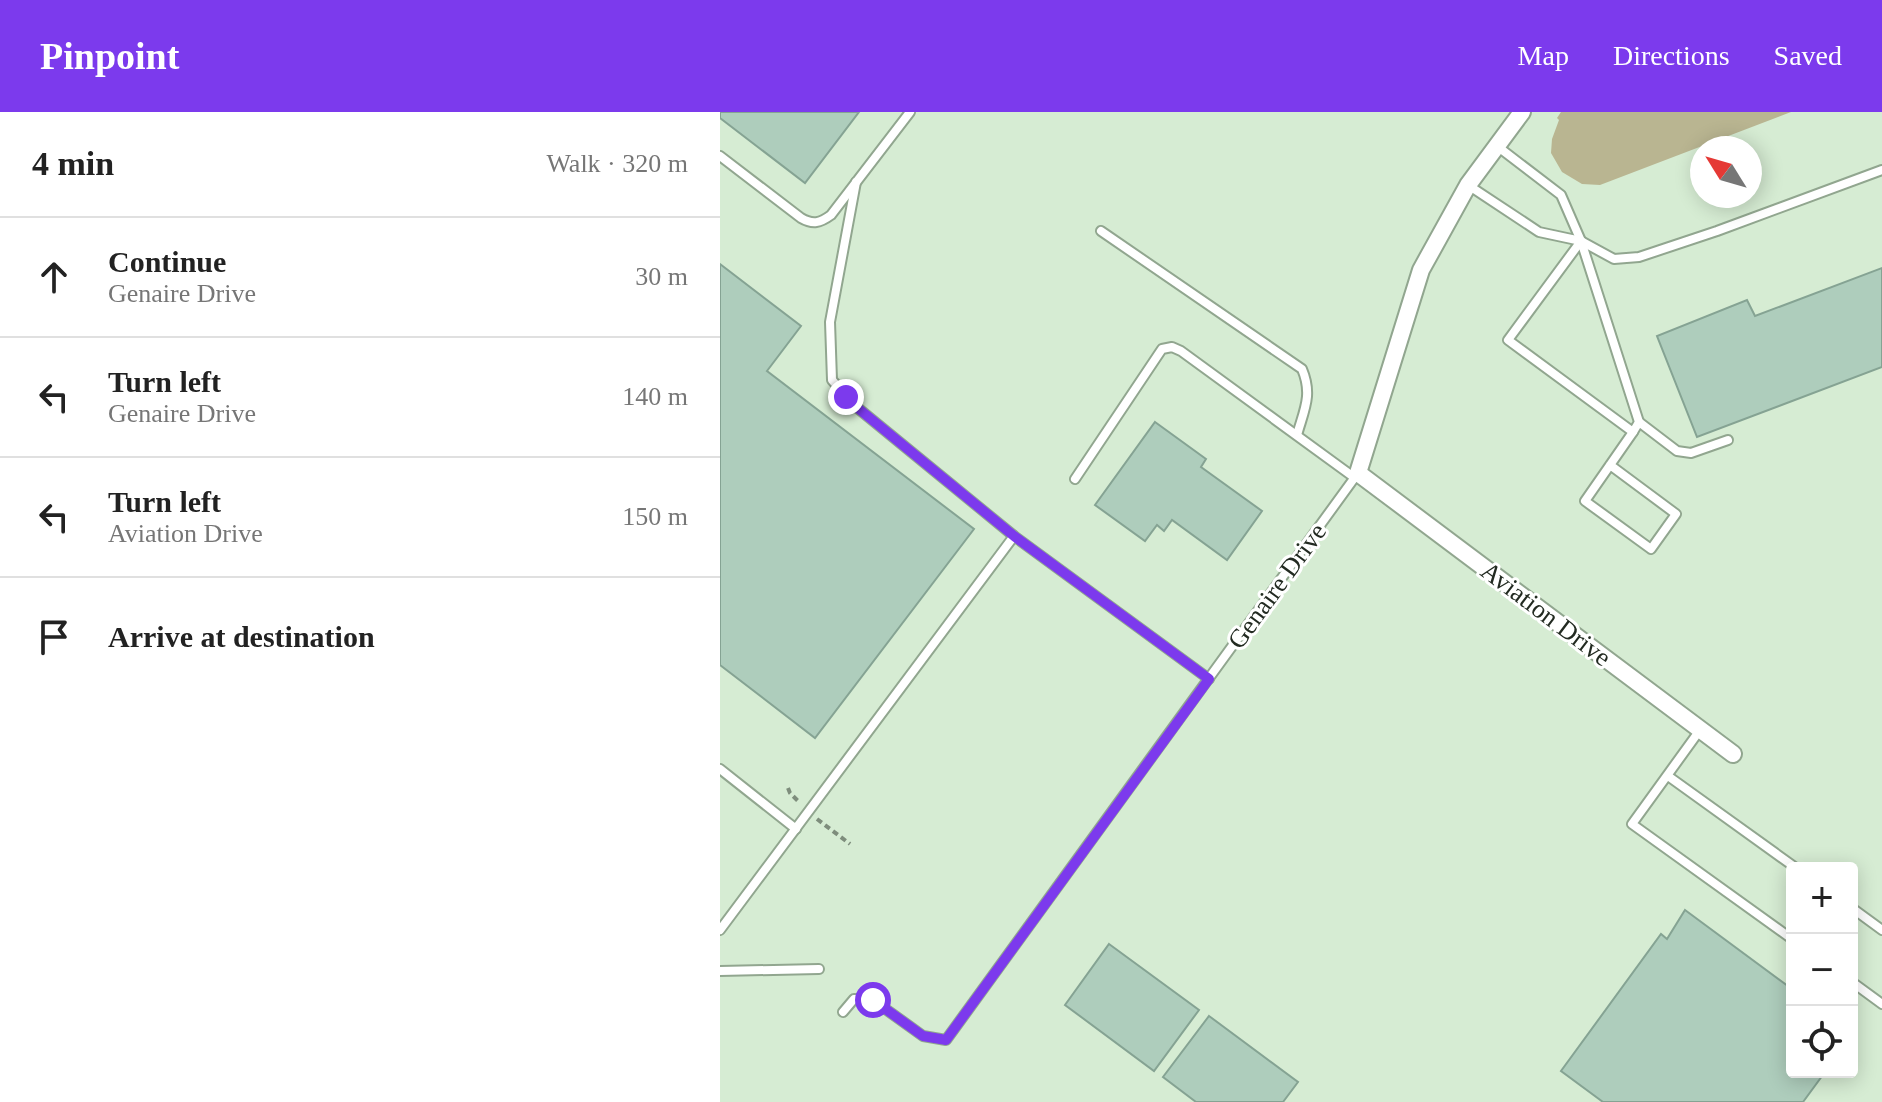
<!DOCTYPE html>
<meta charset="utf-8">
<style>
:root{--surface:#fff;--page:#f6f6f6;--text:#222;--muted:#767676;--line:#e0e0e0;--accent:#7c3aed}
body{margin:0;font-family:Georgia,serif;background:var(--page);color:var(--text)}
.controls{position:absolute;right:24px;bottom:24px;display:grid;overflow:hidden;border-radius:8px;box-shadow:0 4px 20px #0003}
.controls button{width:72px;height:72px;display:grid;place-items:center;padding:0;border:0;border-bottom:2px solid var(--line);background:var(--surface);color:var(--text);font:40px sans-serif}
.compass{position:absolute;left:970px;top:24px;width:72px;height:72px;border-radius:50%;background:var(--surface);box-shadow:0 4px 20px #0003;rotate:307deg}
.stop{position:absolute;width:24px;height:24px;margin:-18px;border:6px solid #7c3aed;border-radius:50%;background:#fff}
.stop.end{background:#7c3aed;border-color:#fff;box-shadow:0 2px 8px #0008}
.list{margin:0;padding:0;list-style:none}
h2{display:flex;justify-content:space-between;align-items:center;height:104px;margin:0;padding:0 32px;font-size:34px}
h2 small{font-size:26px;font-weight:400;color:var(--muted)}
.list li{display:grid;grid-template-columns:52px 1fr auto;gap:24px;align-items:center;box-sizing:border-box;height:120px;padding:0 32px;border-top:2px solid var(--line)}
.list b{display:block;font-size:30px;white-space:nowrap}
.list p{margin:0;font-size:26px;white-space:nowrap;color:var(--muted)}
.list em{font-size:26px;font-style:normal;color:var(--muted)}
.icon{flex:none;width:44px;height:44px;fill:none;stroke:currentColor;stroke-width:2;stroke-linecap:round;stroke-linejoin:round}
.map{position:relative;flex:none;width:1162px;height:990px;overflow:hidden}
header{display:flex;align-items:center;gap:48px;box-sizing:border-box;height:112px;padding:0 40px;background:var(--accent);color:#fff}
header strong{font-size:38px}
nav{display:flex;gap:44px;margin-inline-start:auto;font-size:28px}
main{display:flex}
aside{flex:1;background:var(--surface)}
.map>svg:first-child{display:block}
</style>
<header>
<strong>Pinpoint</strong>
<nav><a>Map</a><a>Directions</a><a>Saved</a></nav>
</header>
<main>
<aside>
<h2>4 min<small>Walk · 320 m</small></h2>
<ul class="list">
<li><svg class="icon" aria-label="ahead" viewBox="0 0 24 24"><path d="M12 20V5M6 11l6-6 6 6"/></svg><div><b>Continue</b><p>Genaire Drive</p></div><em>30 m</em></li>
<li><svg class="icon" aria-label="left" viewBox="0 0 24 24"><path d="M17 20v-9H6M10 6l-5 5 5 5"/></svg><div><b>Turn left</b><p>Genaire Drive</p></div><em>140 m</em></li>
<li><svg class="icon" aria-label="left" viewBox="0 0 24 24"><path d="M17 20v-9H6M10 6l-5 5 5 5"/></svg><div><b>Turn left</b><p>Aviation Drive</p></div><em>150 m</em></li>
<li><svg class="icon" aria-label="arrive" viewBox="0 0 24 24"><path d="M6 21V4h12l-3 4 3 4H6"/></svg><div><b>Arrive at destination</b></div></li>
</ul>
</aside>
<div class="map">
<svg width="1162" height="990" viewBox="0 0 1162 990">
<rect width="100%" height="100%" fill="#d6ecd3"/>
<path fill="#b9b591" d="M 841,0 L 1071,0 L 880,73 L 862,72 L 842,60 L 831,41 L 832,27 L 839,8 L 837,6 Z"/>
<g fill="#aecdbc" stroke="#85a393" stroke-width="2">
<path d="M 0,0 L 139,0 L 85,71 L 0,6 Z"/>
<path d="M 0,152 L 81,214 L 47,259 L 254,417 L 95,626 L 0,553 Z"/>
<path d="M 1162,156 L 1162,255 L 977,325 L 937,224 L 1027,188 L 1035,204 Z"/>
<path d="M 435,310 L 486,347 L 481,355 L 542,399 L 507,448 L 452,408 L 444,419 L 437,413 L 425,429 L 375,393 Z"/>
<path d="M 965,798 L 1072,877 L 1072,960 L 1105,960 L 1083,990 L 883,990 L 841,959 L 941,822 L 947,827 Z"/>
<path d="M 389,832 L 479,898 L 434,959 L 345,893 Z"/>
<path d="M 489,904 L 578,970 L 563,990 L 476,990 L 443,965 Z"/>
</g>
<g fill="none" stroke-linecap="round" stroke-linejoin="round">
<g stroke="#91a68f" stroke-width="12">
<g id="lane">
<path d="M 777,34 L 841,83 L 861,129 L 919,310 L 913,320"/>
<path d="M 0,44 L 81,106 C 93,113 100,111 111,103 L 190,0"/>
<path d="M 136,70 L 110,210 L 112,268 L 134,293 L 294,424 L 489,567"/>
<path d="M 748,73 L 819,120 L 861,129"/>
<path d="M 381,119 L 582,257 C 593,283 584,298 577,323"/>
<path d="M 919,310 L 957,339 L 971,341 L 1008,328"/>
<path d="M 890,353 L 956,402 L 931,437 L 865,389 L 913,320 L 788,228 L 861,129 L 894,147 L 919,145 L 997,119 L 1162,58"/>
<path d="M 355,367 L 442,237 L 452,235 L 461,239 L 635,366"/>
<path d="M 980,618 L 912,712 L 1072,827"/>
<path d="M 0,657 L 76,717"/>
<path d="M 948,664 L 1076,756"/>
<path d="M 1132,796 L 1162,818"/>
<path d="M 0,818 L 294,424"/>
<path d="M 0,859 L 99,857"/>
<path d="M 1132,870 L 1162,892"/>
<path d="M 123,900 L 134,887 L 153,888 L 203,924 L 226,928 L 638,361"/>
</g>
</g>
<g stroke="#91a68f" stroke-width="20">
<path id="street" d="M 802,0 L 748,73 L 701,158 L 638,361 L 1013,642"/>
</g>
<g stroke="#7e8d7c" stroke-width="4" stroke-dasharray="6 4" stroke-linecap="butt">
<path d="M 68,676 L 70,681 L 79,690"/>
<path d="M 97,707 L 130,732"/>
</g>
<use href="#lane" stroke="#fff" stroke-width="8"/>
<use href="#street" stroke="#fff" stroke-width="16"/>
</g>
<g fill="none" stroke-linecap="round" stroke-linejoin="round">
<path stroke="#7c3aed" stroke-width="10" d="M 126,285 L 134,293 L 294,424 L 489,567 L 226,928 L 203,924 L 153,888"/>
</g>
<g text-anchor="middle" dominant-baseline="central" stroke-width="6" stroke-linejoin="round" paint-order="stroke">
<g font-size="26" fill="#222a21" stroke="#fff">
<text transform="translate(557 474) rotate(-54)">Genaire Drive</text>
<text transform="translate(826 502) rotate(37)">Aviation Drive</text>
</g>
</g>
</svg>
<div class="controls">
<button>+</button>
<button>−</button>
<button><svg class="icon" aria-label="locate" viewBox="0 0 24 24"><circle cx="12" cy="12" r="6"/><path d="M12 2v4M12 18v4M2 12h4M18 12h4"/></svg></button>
</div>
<svg class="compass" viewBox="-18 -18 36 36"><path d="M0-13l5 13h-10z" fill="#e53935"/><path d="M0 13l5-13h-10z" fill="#767676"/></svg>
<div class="stop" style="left:153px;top:888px"></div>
<div class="stop end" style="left:126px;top:285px"></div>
</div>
</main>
